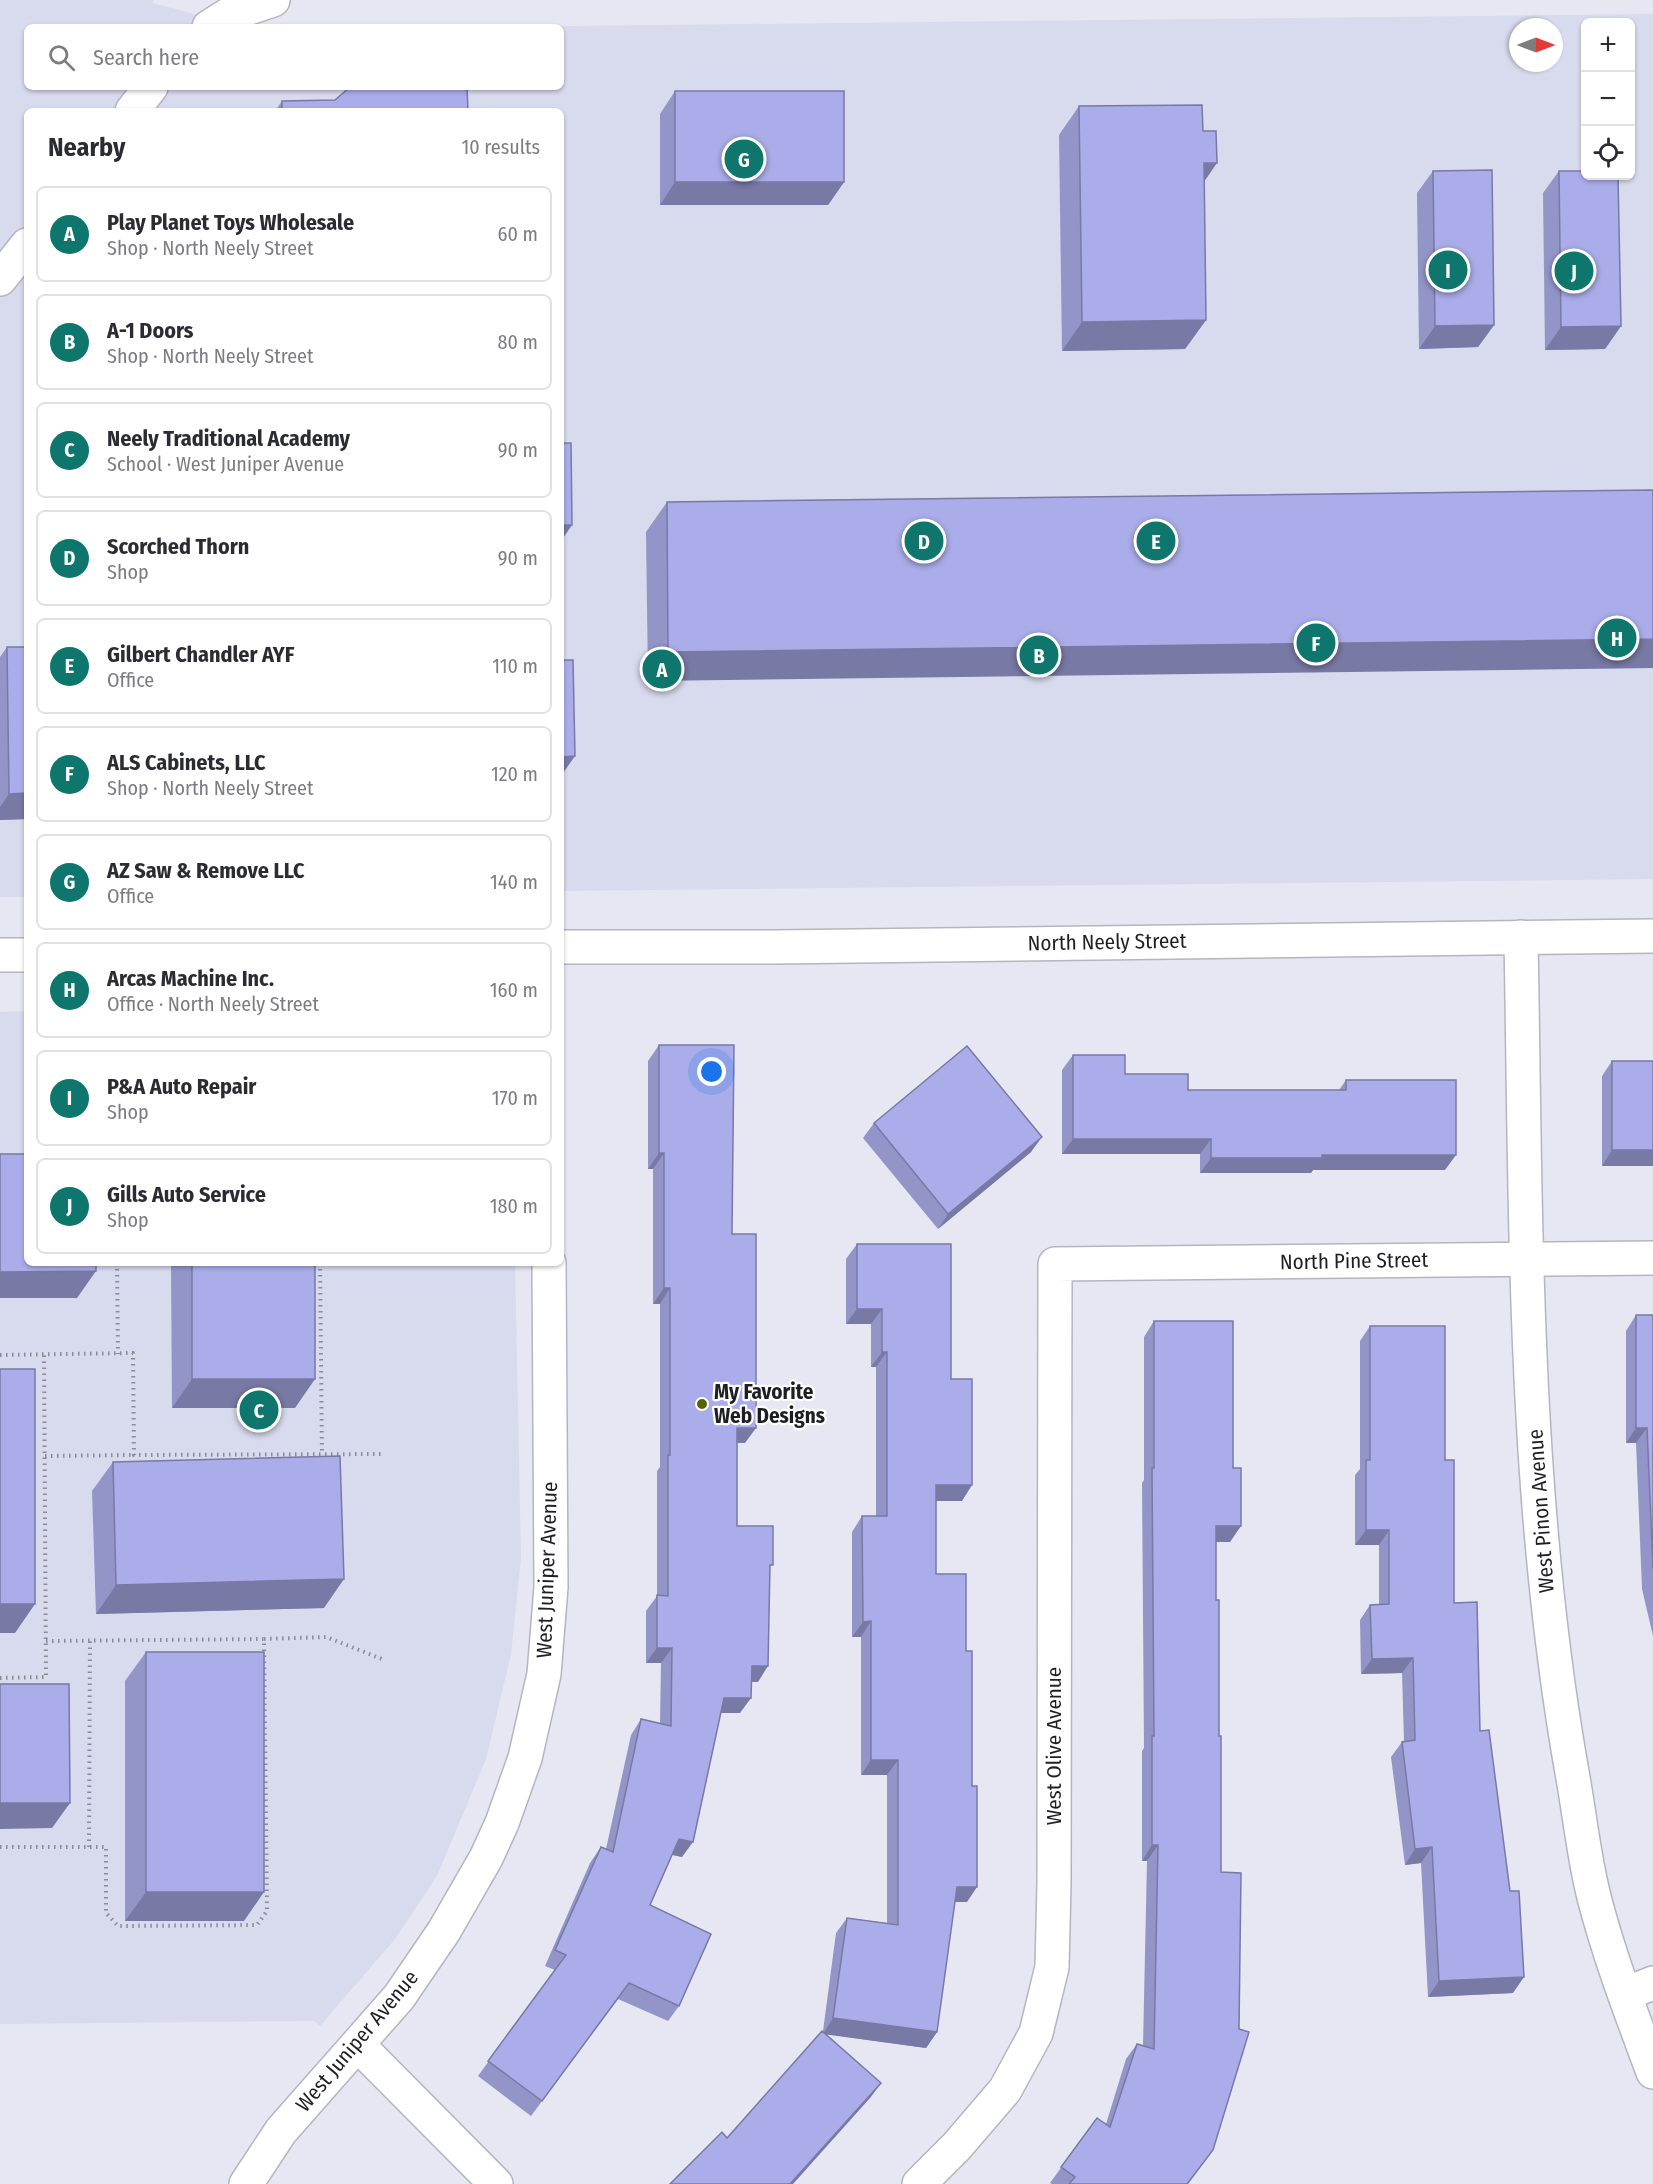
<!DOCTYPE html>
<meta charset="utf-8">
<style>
:root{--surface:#fff;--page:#f7f7f7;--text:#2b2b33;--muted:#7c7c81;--line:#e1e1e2;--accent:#0f766e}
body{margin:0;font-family:"Fira Sans Condensed",sans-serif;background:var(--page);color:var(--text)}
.controls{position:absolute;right:18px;top:18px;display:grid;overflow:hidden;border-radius:9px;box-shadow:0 2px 4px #0004}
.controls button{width:54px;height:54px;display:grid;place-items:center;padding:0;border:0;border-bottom:2px solid var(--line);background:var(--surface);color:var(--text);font:30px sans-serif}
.compass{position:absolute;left:1509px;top:18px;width:54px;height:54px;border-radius:50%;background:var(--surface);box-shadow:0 2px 4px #0004;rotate:90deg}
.you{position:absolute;left:712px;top:1072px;width:21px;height:21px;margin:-15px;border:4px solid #fff;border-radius:50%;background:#1a73e8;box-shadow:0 0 0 9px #1a73e833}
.badge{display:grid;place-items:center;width:39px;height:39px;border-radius:50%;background:var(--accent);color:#fff;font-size:20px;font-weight:700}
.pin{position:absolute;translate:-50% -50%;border:3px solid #fff;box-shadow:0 2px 6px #0006}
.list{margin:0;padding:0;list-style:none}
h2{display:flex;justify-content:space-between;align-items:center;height:78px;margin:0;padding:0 24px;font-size:26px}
h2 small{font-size:20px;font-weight:400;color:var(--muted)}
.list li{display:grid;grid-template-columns:39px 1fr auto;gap:18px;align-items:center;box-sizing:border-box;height:96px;margin:0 12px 12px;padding:0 12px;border:2px solid var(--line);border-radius:9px}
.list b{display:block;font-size:22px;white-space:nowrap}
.list p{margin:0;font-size:20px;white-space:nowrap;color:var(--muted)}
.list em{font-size:20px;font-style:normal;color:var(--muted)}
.icon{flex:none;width:33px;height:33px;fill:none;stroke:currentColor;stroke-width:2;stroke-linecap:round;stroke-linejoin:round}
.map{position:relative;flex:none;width:1653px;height:2184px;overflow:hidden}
.search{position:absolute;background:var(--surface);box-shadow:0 2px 4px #0004;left:24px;top:24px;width:540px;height:66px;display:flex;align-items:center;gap:15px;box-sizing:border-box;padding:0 21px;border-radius:9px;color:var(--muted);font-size:22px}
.panel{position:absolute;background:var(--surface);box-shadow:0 2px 4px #0004;left:24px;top:108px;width:540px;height:1158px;border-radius:9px}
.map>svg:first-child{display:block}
</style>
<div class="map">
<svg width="1653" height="2184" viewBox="0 0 1653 2184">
<rect width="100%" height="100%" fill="#e6e7f3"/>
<g fill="#d8daed" fill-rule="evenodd">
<path d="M 0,0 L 154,0 L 152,3 L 245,27 L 27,27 L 27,87 L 561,87 L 561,27 L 481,27 L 1653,14 L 1653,879 L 561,891 L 561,111 L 27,111 L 27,897 L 0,897 ZM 1586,22 L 1630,22 L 1630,176 L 1586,176 ZM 1518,27 L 1554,27 L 1554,63 L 1518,63 Z"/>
<path d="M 27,1011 L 27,1263 L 515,1263 L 521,1558 L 511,1654 L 486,1759 L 437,1876 L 395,1939 L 320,2026 L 314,2021 L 0,2024 L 0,1012 Z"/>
</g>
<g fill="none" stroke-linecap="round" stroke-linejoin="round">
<g stroke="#b5b5c1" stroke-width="36">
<g id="minor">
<path d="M 209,27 L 228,15 L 273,0"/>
<path d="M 132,111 L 151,87"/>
<path d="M 0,279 L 27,245"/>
<path d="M 1521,937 C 1526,1218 1523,1501 1573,1778 C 1580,1817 1584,1858 1594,1897 C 1609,1956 1632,2015 1653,2072"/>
<path d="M 561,947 L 774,947 L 1653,936"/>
<path d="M 0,955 L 27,955"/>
<path d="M 1625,1994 L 1653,1983"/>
<path d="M 358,2045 L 496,2184"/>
<path d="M 246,2184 L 281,2131 L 399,1997 L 444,1931 L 486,1858 L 502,1823 L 525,1758 L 544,1674 L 551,1587 L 549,1263"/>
<path d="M 919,2184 L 957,2146 L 1005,2090 L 1036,2033 L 1052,1967 L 1054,1884 L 1055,1264 L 1653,1258"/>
</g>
</g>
<g stroke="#8a8b93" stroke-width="4" stroke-dasharray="1.5 4.5" stroke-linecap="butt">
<path d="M 117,1263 L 118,1354"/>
<path d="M 320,1263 L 322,1454"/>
<path d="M 0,1355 L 133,1353 L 134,1455 L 384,1454"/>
<path d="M 45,1456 L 134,1455"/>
<path d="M 46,1641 L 264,1639"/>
<path d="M 0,1678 L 46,1677 L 44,1355"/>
<path d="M 0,1847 L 106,1847 L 106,1913 L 118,1926 L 257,1925 L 267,1911 L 264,1639 L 326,1637 L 382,1659"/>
<path d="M 89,1847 L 90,1640"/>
</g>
<use href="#minor" stroke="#fff" stroke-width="33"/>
</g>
<g fill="#9395c9">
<path d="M 675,91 L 844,182 L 828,205 L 660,205 L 660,114 Z"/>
<path d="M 282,101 L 468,111 L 275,111 Z"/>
<path d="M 1079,106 L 1204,182 L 1206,320 L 1185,349 L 1062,351 L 1059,135 Z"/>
<path d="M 1433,171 L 1494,325 L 1478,347 L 1419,349 L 1417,193 Z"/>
<path d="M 1559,171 L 1621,326 L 1605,349 L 1545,350 L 1543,193 Z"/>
<path d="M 1653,490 L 648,681 L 646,532 L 667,502 Z"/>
<path d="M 7,647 L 27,819 L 0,820 L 0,657 Z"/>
<path d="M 659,1045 L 732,1234 L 745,1443 L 737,1443 L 737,1526 L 769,1570 L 758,1682 L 751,1682 L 740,1713 L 720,1713 L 682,1857 L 672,1855 L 650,1905 L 679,2006 L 668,2021 L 618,1999 L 531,2116 L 478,2076 L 555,1970 L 545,1966 L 590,1863 L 601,1847 L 606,1849 L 631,1735 L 641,1719 L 660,1723 L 661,1663 L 646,1663 L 646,1611 L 657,1596 L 657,1471 L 660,1467 L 660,1304 L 653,1304 L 653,1169 L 648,1169 L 648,1061 Z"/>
<path d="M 1073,1055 L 1125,1074 L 1188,1090 L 1339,1090 L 1346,1080 L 1445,1170 L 1313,1170 L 1311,1173 L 1200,1173 L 1200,1154 L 1062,1154 L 1062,1070 Z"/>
<path d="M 1612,1061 L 1653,1166 L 1602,1166 L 1602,1076 Z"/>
<path d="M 874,1123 L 1031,1152 L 938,1229 L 863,1138 Z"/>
<path d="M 857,1244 L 951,1379 L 962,1501 L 936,1501 L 936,1574 L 967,1902 L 954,1902 L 937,2032 L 926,2048 L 826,2034 L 881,2083 L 870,2098 L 727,2138 L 823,2031 L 836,1933 L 847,1918 L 887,1923 L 887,1775 L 861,1775 L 861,1637 L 852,1637 L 852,1532 L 862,1516 L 876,1516 L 876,1367 L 871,1367 L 871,1324 L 846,1324 L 846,1259 Z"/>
<path d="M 171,1263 L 315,1263 L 295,1408 L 172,1408 Z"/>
<path d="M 1636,1315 L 1653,1315 L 1653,1636 L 1642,1589 L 1636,1443 L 1626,1443 L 1626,1331 Z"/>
<path d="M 1154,1321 L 1230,1542 L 1216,1542 L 1216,1600 L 1221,1872 L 1213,2150 L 1188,2184 L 1052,2184 L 1050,2183 L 1097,2118 L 1106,2124 L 1126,2059 L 1137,2044 L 1143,2046 L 1147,1861 L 1142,1861 L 1142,1751 L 1144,1748 L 1142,1483 L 1144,1480 L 1144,1337 Z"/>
<path d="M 1370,1326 L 1445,1460 L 1454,1603 L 1480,1731 L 1513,1993 L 1428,1997 L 1421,1863 L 1405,1865 L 1391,1757 L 1402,1742 L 1404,1741 L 1402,1673 L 1361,1674 L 1360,1620 L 1370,1605 L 1379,1605 L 1379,1545 L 1355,1545 L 1355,1475 L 1360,1469 L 1360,1341 Z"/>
<path d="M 113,1462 L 324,1608 L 96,1614 L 92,1491 Z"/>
<path d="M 146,1652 L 244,1921 L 125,1921 L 125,1681 Z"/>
</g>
<g fill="#7879a4">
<path d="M 1204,163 L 1217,163 L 1197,192 Z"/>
<path d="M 675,182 L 844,182 L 828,205 L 660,205 Z"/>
<path d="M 1206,320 L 1185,349 L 1062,351 L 1082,322 Z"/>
<path d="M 1494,325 L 1478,347 L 1419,349 L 1435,326 Z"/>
<path d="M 1621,326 L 1605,349 L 1545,350 L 1561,327 Z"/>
<path d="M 561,525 L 572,525 L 561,541 Z"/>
<path d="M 1653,639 L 1653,668 L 648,681 L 668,652 Z"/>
<path d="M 575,756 L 561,776 L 561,757 Z"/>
<path d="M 27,793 L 27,819 L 0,820 L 0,807 L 9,794 Z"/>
<path d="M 1042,1137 L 1031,1152 L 938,1229 L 948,1214 Z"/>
<path d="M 1073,1139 L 1211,1139 L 1200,1154 L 1062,1154 Z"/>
<path d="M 1612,1150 L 1653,1150 L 1653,1166 L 1602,1166 Z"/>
<path d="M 659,1153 L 664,1153 L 653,1169 L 648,1169 Z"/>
<path d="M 1322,1155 L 1456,1155 L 1445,1170 L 1313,1170 L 1311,1173 L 1200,1173 L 1211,1158 Z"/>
<path d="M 96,1271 L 77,1298 L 0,1298 L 0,1272 Z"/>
<path d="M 664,1288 L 670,1288 L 660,1304 L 653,1304 Z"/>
<path d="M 857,1309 L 882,1309 L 871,1324 L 846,1324 Z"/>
<path d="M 882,1352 L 887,1352 L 876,1367 L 871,1367 Z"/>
<path d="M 192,1379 L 315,1379 L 295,1408 L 172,1408 Z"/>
<path d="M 737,1428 L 756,1428 L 745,1443 L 726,1443 Z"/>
<path d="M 1636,1428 L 1647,1428 L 1636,1443 L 1626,1443 Z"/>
<path d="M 936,1485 L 972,1485 L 962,1501 L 925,1501 Z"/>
<path d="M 1216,1526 L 1241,1526 L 1230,1542 L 1205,1542 Z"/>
<path d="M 1366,1530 L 1389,1530 L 1379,1545 L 1355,1545 Z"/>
<path d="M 344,1579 L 324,1608 L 96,1614 L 116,1585 Z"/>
<path d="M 0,1604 L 35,1604 L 15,1633 L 0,1633 Z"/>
<path d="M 871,1621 L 861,1637 L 852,1637 L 863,1622 Z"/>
<path d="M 657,1648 L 672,1648 L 661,1663 L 646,1663 Z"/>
<path d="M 1413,1658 L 1402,1673 L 1361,1674 L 1372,1659 Z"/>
<path d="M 752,1666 L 768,1666 L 758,1682 L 741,1681 Z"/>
<path d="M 724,1698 L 751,1698 L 740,1713 L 713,1713 Z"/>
<path d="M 871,1760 L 898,1760 L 887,1775 L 861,1775 Z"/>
<path d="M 0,1803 L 70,1803 L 52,1828 L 0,1829 Z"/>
<path d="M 679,1839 L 693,1842 L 682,1857 L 669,1854 Z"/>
<path d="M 1152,1845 L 1158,1845 L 1147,1861 L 1142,1861 Z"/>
<path d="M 1432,1847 L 1421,1863 L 1405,1865 L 1415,1849 Z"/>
<path d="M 957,1887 L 977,1887 L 967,1902 L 946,1902 Z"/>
<path d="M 146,1892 L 264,1892 L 244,1921 L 125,1921 Z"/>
<path d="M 1524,1977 L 1513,1993 L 1428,1997 L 1439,1981 Z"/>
<path d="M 833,2018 L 937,2032 L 926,2048 L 823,2034 Z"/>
<path d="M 881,2083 L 870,2098 L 793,2184 L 790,2184 Z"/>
</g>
<g fill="#abadea" stroke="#7879a4" stroke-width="1.5">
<path d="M 350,87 L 467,87 L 468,111 L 282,111 L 282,101 L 335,100 Z"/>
<rect x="675" y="91" width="169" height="91"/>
<path d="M 1202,105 L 1203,131 L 1216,131 L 1217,163 L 1204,163 L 1206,320 L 1082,322 L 1079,106 Z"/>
<path d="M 1492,170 L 1494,325 L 1435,326 L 1433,171 Z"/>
<path d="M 1559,171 L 1586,171 L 1586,176 L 1618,176 L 1621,326 L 1561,327 Z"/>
<path d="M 561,443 L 571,443 L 572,525 L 561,525 Z"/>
<path d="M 1653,490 L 1653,639 L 668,652 L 667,502 Z"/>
<path d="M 7,647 L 27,647 L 27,793 L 9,794 Z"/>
<path d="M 561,660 L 573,660 L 575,756 L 561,757 Z"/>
<path d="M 659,1045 L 734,1045 L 732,1234 L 756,1234 L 756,1428 L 737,1428 L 737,1526 L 773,1526 L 773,1565 L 770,1565 L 768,1666 L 752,1666 L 751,1698 L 724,1698 L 693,1842 L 679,1839 L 650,1905 L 711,1934 L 679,2006 L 629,1983 L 542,2101 L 488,2061 L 566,1955 L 555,1950 L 601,1847 L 613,1852 L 641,1719 L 671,1726 L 672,1648 L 657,1648 L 657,1595 L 668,1596 L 668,1455 L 670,1455 L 670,1288 L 664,1288 L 664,1153 L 659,1153 Z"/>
<path d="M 967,1046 L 1042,1137 L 948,1214 L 874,1123 Z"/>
<path d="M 1073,1055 L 1125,1055 L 1125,1074 L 1188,1074 L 1188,1090 L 1346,1090 L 1346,1080 L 1456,1080 L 1456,1155 L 1322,1155 L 1322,1158 L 1211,1158 L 1211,1139 L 1073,1139 Z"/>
<rect x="1612" y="1061" width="41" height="89"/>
<path d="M 0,1154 L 27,1154 L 27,1263 L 96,1263 L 96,1271 L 0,1272 Z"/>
<path d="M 857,1244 L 951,1244 L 951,1379 L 972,1379 L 972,1485 L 936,1485 L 936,1574 L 966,1574 L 966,1651 L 972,1651 L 972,1786 L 977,1786 L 977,1887 L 957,1887 L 937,2032 L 833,2018 L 847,1918 L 898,1925 L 898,1760 L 871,1760 L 871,1621 L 863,1622 L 862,1516 L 887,1516 L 887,1352 L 882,1352 L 882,1309 L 857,1309 Z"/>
<rect x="192" y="1263" width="123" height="116"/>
<path d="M 1636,1315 L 1653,1315 L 1653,1569 L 1647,1428 L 1636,1428 Z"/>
<path d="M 1154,1321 L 1233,1321 L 1233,1468 L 1241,1468 L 1241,1526 L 1216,1526 L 1216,1600 L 1219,1600 L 1219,1736 L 1221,1736 L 1221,1872 L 1241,1873 L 1239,2029 L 1249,2032 L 1213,2150 L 1187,2184 L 1069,2184 L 1075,2177 L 1061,2167 L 1097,2118 L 1110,2127 L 1137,2044 L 1154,2049 L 1158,1845 L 1152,1845 L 1152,1736 L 1154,1736 L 1152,1468 L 1154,1468 Z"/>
<path d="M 1370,1326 L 1445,1326 L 1445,1460 L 1454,1460 L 1454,1603 L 1477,1602 L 1480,1731 L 1489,1730 L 1510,1891 L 1519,1891 L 1524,1977 L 1439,1981 L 1432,1847 L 1415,1849 L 1402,1742 L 1415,1740 L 1413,1658 L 1372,1659 L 1370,1605 L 1389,1604 L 1389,1530 L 1366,1530 L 1366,1460 L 1370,1460 Z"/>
<rect x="0" y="1369" width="35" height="235"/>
<path d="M 340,1456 L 344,1579 L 116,1585 L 113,1462 Z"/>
<rect x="146" y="1652" width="118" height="240"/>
<path d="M 0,1684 L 69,1684 L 70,1803 L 0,1803 Z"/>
<path d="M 822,2031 L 881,2083 L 790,2184 L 670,2184 L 722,2132 L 727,2138 Z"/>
</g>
<circle fill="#5a6200" stroke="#fff" stroke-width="2" cx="702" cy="1404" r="6"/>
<g text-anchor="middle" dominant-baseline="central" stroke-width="4.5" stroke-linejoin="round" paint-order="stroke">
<g font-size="21" fill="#1e1f23" stroke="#fff">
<text transform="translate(1107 942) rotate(-1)">North Neely Street</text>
<text transform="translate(1354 1261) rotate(-1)">North Pine Street</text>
<text transform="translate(1541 1511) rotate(-94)">West Pinon Avenue</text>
<text transform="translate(547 1570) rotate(-88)">West Juniper Avenue</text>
<text transform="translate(1054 1746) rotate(-90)">West Olive Avenue</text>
<text transform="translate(357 2041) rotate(-50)">West Juniper Avenue</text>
</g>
<g font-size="21" font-weight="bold" fill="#1e1f23" stroke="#fff" text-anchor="start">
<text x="714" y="1392">My Favorite<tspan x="714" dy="24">Web Designs</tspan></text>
</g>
</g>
</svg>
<div class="controls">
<button>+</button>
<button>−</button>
<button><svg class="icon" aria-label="locate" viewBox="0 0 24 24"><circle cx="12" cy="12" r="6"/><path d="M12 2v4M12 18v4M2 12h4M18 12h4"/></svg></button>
</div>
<svg class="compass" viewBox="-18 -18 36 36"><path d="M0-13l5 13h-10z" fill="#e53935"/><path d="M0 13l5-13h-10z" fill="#7c7c81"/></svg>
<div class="you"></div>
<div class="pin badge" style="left:662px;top:669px">A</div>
<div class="pin badge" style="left:1039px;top:655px">B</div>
<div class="pin badge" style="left:259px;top:1410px">C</div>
<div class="pin badge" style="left:924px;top:541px">D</div>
<div class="pin badge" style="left:1156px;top:541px">E</div>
<div class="pin badge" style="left:1316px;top:643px">F</div>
<div class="pin badge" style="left:744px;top:159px">G</div>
<div class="pin badge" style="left:1617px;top:638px">H</div>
<div class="pin badge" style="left:1448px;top:270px">I</div>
<div class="pin badge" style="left:1574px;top:271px">J</div>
<div class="search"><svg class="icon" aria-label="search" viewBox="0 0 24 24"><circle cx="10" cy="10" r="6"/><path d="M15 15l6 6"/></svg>Search here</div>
<section class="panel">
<h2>Nearby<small>10 results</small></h2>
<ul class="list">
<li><span class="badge">A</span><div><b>Play Planet Toys Wholesale</b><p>Shop · North Neely Street</p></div><em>60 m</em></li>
<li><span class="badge">B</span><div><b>A-1 Doors</b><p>Shop · North Neely Street</p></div><em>80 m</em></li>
<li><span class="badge">C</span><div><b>Neely Traditional Academy</b><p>School · West Juniper Avenue</p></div><em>90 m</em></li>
<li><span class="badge">D</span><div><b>Scorched Thorn</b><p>Shop</p></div><em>90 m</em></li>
<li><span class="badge">E</span><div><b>Gilbert Chandler AYF</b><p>Office</p></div><em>110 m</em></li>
<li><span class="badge">F</span><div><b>ALS Cabinets, LLC</b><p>Shop · North Neely Street</p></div><em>120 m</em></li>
<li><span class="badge">G</span><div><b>AZ Saw &amp; Remove LLC</b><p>Office</p></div><em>140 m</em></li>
<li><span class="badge">H</span><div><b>Arcas Machine Inc.</b><p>Office · North Neely Street</p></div><em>160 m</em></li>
<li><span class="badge">I</span><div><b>P&amp;A Auto Repair</b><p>Shop</p></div><em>170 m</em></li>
<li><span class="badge">J</span><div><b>Gills Auto Service</b><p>Shop</p></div><em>180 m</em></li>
</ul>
</section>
</div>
